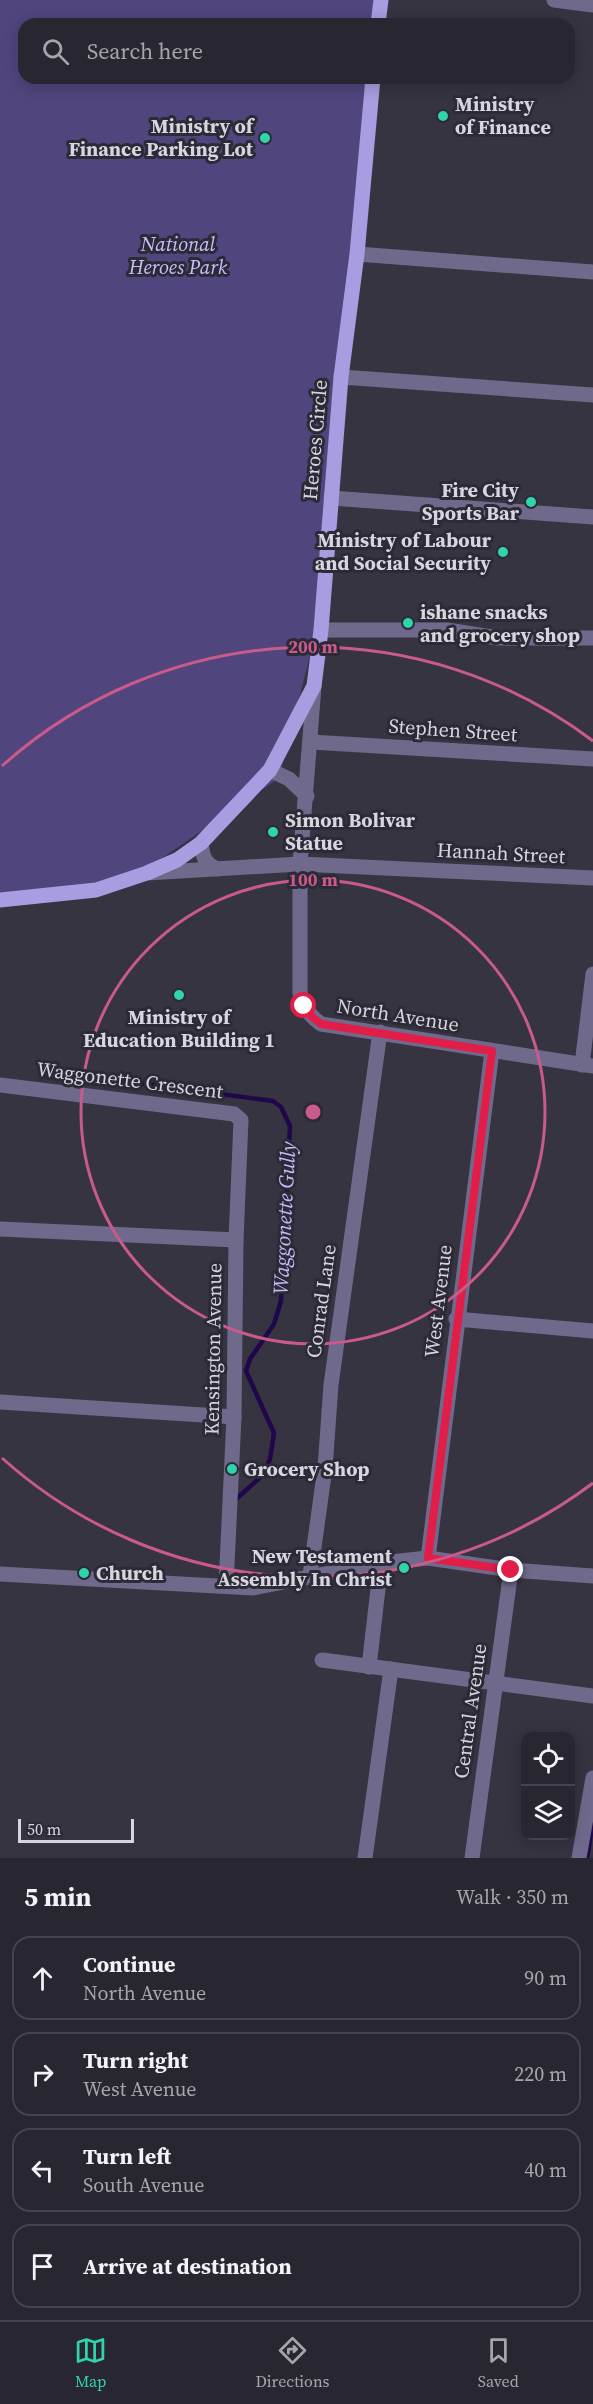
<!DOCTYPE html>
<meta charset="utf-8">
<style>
:root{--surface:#282731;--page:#302f39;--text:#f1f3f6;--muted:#a5a5ab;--line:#44444d;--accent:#30d4aa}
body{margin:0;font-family:"Source Serif 4",serif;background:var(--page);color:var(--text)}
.controls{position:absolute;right:18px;bottom:18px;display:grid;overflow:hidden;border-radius:12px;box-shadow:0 3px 15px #0003}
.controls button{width:54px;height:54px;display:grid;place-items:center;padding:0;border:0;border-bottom:2px solid var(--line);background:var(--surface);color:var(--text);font:30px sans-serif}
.scale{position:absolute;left:18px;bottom:15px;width:116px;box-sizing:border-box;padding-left:6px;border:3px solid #d7d6de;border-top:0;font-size:16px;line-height:21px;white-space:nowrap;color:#d7d6de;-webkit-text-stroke:4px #2c2a37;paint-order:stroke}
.stop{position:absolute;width:18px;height:18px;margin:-14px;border:4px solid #e11d48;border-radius:50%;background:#fff}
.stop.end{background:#e11d48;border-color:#fff;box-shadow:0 2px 6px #0008}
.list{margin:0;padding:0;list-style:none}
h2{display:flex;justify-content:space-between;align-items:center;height:78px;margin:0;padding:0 24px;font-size:26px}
h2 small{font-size:20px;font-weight:400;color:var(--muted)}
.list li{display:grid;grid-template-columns:39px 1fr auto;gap:18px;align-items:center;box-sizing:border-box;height:84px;margin:0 12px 12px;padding:0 12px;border:2px solid var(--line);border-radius:18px}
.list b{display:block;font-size:22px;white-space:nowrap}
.list p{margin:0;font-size:20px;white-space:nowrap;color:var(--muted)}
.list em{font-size:20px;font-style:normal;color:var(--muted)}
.icon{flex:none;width:33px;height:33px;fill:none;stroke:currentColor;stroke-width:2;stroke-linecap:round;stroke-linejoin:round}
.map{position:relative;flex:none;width:593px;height:1858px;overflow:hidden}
.search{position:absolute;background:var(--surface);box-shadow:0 3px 15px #0003;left:18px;right:18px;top:18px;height:66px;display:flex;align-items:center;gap:15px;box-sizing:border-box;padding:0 21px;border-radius:18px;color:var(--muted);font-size:22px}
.sheet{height:462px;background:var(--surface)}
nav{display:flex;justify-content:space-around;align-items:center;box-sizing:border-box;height:84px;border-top:2px solid var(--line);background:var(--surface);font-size:16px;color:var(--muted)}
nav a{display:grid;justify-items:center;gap:3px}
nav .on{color:var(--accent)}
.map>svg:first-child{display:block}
</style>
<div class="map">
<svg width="593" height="1858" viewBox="0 0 593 1858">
<rect width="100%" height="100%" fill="#363441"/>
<path fill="#50457d" d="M 0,0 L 381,0 L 379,24 L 24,24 L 24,78 L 374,78 L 317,628 L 279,778 L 149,867 L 112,881 L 0,898 Z"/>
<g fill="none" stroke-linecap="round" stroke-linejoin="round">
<g stroke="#20064b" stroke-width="4.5">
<path d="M 87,1076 L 273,1101 L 281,1107 L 290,1126 L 281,1301 L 274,1324 L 250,1359 L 246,1371 L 274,1433 L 270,1459 L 263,1475 L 235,1500"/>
<path d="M 587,1858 L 593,1822"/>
</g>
<g stroke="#6f6a8b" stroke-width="15">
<path d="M 554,0 L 593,5"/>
<path d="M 357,254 L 593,272"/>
<path d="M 341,377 L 593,395"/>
<path d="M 331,498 L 593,517"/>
<path d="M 321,630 L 447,630 L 498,638 L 593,638"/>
<path d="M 314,686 L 300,864 L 300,993 C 304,1008 309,1015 321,1024 L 593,1066"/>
<path d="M 311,742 L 593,759"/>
<path d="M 270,770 L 289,779 L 307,796"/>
<path d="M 201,843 C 203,857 204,863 217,869"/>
<path d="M 147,873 L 300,864 L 593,878"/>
<path d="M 582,1065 L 593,974"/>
<path d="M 0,1085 L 234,1114 L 241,1120 L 236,1240 L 234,1417 L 226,1586"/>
<path d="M 0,1229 L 236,1240"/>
<path d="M 456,1319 L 593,1331"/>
<path d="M 0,1402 L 234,1417"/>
<path d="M 428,1558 L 492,1051"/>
<path d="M 0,1574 L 253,1588 L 381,1563 L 428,1558 L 511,1570 L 593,1576"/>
<path d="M 310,1576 L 325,1468 L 331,1385 L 380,1032"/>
<path d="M 322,1660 L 593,1696"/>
<path d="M 369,1667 L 381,1563"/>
<path d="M 365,1858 L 391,1669"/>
<path d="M 472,1858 L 511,1570"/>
<path d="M 579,1858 L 593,1778"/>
</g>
<g stroke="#a79de0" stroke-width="15">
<path d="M 378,24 L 381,0"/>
<path d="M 0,900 L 96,890 L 147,873 L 177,860 L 201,843 L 270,770 L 314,686 L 321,630 L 341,377 L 357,254 L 373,78"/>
</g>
</g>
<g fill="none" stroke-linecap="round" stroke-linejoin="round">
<path stroke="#e11d48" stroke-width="8" d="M 304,1006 L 311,1016 L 321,1024 L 492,1051 L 428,1558 L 511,1570"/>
</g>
<g fill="none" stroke="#c95a89" stroke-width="3">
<circle cx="313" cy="1112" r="232"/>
<path d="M593 1483A465 465 0 0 1 2 1458M2 766A465 465 0 0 1 593 741"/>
</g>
<g fill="#30d4aa" stroke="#2c2a37" stroke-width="2">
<circle cx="443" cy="116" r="6"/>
<circle cx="265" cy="138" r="6"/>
<circle cx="531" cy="502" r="6"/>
<circle cx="503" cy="552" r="6"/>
<circle cx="408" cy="623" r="6"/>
<circle cx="273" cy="832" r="6"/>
<circle cx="179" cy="995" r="6"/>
<circle cx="232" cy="1469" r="6"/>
<circle cx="404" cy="1568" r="6"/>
<circle cx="84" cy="1573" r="6"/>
</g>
<g text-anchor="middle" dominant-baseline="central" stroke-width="6" stroke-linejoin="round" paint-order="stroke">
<g font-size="20" font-weight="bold" fill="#d7d6de" stroke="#2c2a37" text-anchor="start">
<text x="455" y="104">Ministry<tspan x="455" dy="23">of Finance</tspan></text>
<text x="253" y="126" text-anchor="end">Ministry of<tspan x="253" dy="23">Finance Parking Lot</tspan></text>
<text x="519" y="490" text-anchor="end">Fire City<tspan x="519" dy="23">Sports Bar</tspan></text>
<text x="491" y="540" text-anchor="end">Ministry of Labour<tspan x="491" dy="23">and Social Security</tspan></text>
<text x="420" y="612">ishane snacks<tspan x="420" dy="23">and grocery shop</tspan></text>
<text x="285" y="820">Simon Bolivar<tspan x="285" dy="23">Statue</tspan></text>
<text x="179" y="1017" text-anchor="middle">Ministry of<tspan x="179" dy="23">Education Building 1</tspan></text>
<text x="244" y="1469">Grocery Shop</text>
<text x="392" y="1556" text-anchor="end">New Testament<tspan x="392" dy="23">Assembly In Christ</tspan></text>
<text x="96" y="1573">Church</text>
</g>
<g font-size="20" font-style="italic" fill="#c8bffd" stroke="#2c2a37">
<text x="178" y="244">National<tspan x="178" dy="23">Heroes Park</tspan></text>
</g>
<g font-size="20" fill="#d7d6de" stroke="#2c2a37">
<text transform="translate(315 440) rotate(-85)">Heroes Circle</text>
<text transform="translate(453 730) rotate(4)">Stephen Street</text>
<text transform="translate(501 853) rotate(3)">Hannah Street</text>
<text transform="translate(398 1015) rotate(9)">North Avenue</text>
<text transform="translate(130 1080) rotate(7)">Waggonette Crescent</text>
<text transform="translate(321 1301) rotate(-82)">Conrad Lane</text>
<text transform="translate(438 1301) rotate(-83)">West Avenue</text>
<text transform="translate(213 1349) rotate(-89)">Kensington Avenue</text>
<text transform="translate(470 1711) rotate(-82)">Central Avenue</text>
</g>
<g font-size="21" font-style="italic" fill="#c5bcfa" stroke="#2c2a37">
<text transform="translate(284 1218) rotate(-87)">Waggonette Gully</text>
</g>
</g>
<circle cx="313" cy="1112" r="9" fill="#c95a89" stroke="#2c2a37" stroke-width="3"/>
<g font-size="18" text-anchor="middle" font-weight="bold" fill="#c95a89" stroke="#2c2a37" stroke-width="6" stroke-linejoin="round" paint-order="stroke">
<text x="313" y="653">200 m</text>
<text x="313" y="886">100 m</text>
</g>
</svg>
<div class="controls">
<button><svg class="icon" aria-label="locate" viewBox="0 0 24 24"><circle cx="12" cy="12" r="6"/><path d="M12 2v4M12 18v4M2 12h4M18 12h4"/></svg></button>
<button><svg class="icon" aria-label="layers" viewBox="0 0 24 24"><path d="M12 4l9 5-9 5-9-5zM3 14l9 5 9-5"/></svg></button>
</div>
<div class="scale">50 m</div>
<div class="stop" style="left:304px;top:1006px"></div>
<div class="stop end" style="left:511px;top:1570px"></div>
<div class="search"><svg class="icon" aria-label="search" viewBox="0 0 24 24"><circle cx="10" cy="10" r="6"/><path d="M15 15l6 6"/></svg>Search here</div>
</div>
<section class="sheet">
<h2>5 min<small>Walk · 350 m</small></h2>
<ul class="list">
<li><svg class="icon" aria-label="ahead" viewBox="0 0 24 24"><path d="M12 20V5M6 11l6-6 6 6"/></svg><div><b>Continue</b><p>North Avenue</p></div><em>90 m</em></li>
<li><svg class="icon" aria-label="right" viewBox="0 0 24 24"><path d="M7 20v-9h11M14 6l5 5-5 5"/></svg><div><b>Turn right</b><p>West Avenue</p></div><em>220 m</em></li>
<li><svg class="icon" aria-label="left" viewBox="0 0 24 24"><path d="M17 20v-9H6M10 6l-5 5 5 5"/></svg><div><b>Turn left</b><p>South Avenue</p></div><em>40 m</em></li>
<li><svg class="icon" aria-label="arrive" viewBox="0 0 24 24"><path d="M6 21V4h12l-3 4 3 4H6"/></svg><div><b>Arrive at destination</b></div></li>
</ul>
</section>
<nav>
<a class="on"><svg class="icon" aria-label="map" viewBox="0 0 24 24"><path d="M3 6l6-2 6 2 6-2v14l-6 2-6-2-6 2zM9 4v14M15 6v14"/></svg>Map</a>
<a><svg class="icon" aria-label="directions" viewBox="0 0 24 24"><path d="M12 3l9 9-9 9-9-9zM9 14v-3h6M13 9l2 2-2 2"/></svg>Directions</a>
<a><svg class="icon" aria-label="saved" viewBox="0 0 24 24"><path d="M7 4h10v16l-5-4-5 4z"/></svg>Saved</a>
</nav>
